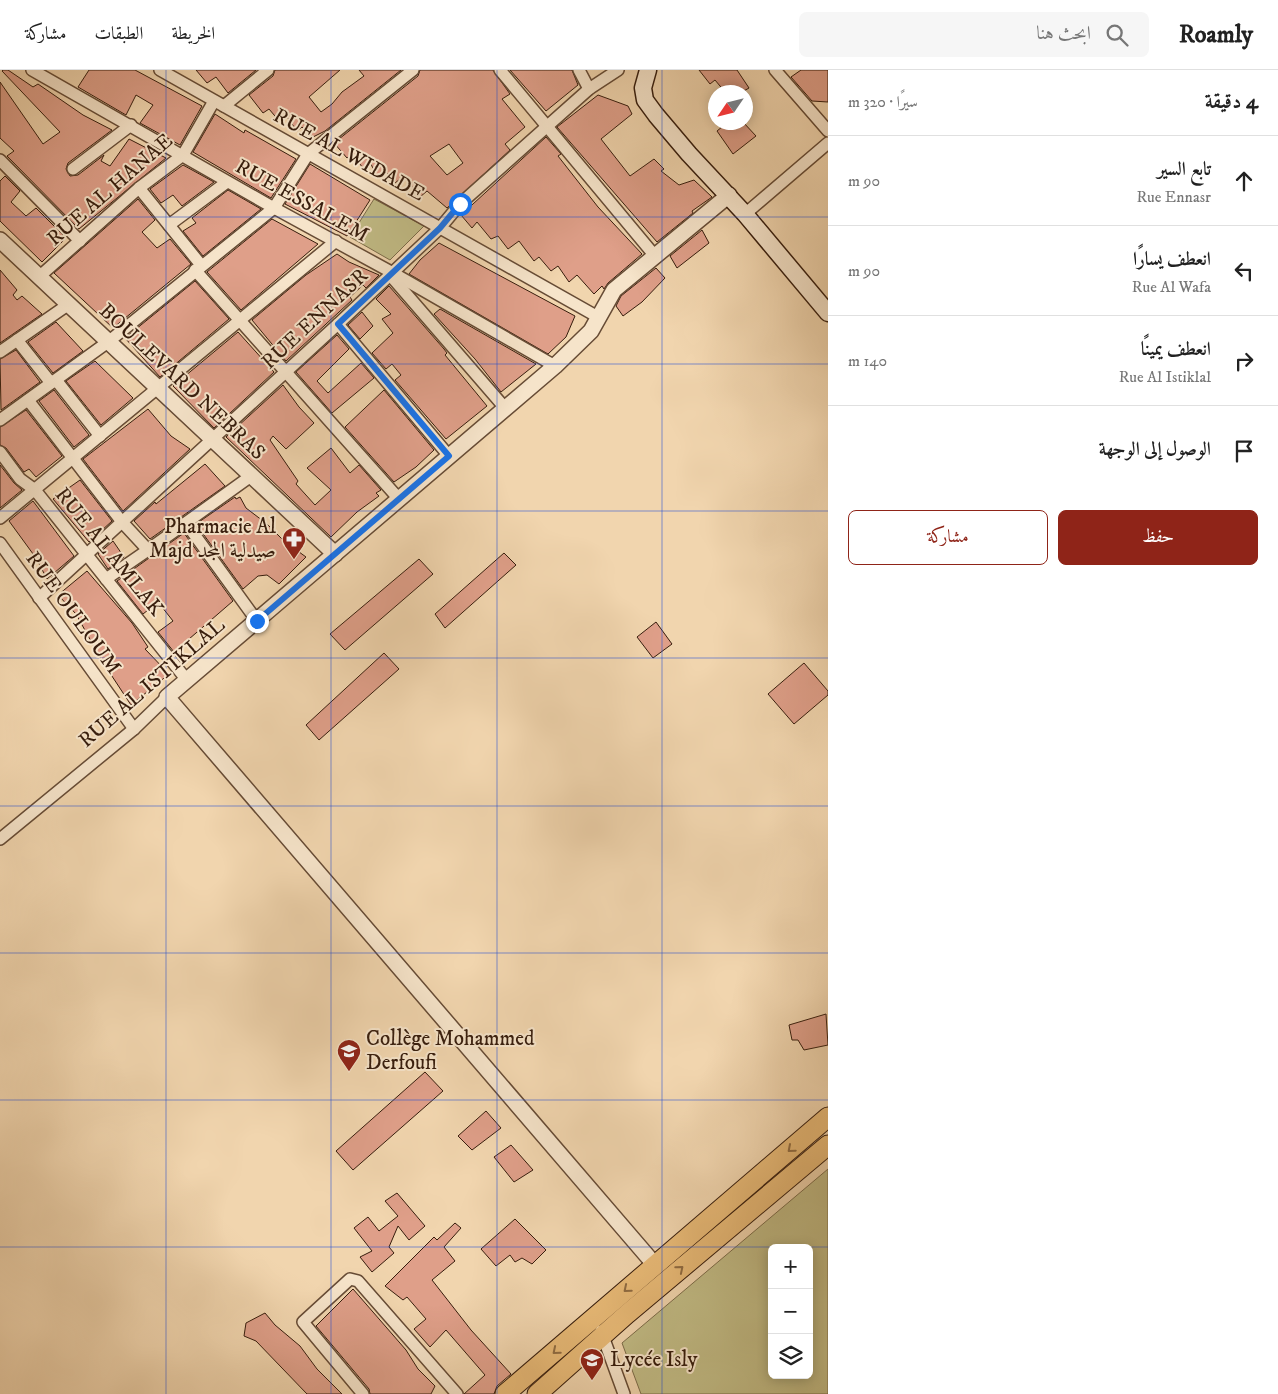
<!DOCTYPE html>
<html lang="ar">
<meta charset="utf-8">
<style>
:root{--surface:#fff;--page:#f6f6f6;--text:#222;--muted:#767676;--line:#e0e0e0;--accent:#8f2418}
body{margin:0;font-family:"IM FELL DW Pica",Amiri,serif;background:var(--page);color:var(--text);direction:rtl}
.controls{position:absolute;right:15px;bottom:15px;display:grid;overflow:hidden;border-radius:8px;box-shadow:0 2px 12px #0003}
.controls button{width:45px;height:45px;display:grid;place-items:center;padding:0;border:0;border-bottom:1px solid var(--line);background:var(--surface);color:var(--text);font:25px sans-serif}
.compass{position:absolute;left:708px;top:15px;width:45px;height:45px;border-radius:50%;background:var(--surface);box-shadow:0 2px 12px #0003;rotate:235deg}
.stop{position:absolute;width:15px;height:15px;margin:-11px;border:4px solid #1a73e8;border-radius:50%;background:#fff}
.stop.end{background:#1a73e8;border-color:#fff;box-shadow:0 1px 5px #0008}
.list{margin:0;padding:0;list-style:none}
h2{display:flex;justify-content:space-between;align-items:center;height:65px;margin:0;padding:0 20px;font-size:21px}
h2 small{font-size:16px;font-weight:400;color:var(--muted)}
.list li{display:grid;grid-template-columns:32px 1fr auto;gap:15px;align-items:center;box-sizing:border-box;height:90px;padding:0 20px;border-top:1px solid var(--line)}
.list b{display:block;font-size:19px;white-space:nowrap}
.list p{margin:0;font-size:16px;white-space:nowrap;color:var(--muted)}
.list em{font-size:16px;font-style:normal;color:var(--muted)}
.actions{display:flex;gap:10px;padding:15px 20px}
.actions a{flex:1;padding:11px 0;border:1px solid var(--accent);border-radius:8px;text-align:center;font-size:18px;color:var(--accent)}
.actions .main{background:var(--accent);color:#fff}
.icon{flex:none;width:28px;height:28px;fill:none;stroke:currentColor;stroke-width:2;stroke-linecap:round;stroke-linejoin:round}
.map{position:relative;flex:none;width:828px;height:1324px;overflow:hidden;direction:ltr}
header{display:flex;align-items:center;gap:30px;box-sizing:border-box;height:70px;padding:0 25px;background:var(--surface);border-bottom:1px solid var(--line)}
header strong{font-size:24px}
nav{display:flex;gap:28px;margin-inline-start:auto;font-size:18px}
.search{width:350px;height:45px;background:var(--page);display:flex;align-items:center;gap:12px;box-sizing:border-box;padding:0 18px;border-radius:8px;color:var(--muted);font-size:19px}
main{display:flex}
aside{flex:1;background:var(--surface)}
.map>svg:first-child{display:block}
</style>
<header>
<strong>Roamly</strong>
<div class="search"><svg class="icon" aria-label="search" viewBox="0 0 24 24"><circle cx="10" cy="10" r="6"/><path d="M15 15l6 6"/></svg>ابحث هنا</div>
<nav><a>الخريطة</a><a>الطبقات</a><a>مشاركة</a></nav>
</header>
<main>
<aside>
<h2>4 دقيقة<small>سيرًا · 320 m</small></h2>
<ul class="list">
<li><svg class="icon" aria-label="ahead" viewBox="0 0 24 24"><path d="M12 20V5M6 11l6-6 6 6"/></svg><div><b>تابع السير</b><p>Rue Ennasr</p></div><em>90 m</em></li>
<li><svg class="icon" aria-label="left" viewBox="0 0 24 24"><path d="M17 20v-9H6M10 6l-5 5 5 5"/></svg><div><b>انعطف يسارًا</b><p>Rue Al Wafa</p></div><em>90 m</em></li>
<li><svg class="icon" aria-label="right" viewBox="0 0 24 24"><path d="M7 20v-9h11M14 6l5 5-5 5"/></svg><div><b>انعطف يمينًا</b><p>Rue Al Istiklal</p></div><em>140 m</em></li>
<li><svg class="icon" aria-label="arrive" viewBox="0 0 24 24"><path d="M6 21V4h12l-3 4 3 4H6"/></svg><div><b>الوصول إلى الوجهة</b></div></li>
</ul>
<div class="actions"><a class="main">حفظ</a><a>مشاركة</a></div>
</aside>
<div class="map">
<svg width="828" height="1324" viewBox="0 0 828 1324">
<rect width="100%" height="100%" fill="#f1d5ae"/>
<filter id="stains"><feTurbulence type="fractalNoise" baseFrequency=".004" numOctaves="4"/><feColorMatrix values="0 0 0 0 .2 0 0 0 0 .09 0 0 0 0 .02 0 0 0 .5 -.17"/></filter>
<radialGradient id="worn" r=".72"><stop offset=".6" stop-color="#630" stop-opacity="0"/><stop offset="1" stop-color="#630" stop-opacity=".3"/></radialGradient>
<g fill="#c1bb85" stroke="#7c6c49" fill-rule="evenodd">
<path d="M 374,129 L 424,156 L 390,190 L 350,167 Z"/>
<path d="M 828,1099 L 828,1324 L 641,1324 L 622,1273 ZM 772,1178 L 809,1178 L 809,1305 L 772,1305 Z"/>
</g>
<g fill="#df9f89" stroke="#371d0d" fill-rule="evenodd">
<path d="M 3,0 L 8,0 L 33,17 L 38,14 L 83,45 L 112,60 L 68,93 L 66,99 L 70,106 L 78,105 L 104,85 L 101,91 L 110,96 L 129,69 L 166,88 L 79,159 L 7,86 L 14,81 L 0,68 L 0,12 L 43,74 L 60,62 L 2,1 Z"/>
<path d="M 89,0 L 135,0 L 202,36 L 180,75 L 140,53 L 153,35 L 136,25 L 126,45 L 78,17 Z"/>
<path d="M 196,0 L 256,0 L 228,23 L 216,7 L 207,13 Z"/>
<path d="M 275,0 L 340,0 L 309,27 L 321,42 L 332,34 L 342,22 L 364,6 L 359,0 L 401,0 L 325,61 L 313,67 L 302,57 L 297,61 L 287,47 L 280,52 L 269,39 L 263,43 L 249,25 L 273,6 Z"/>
<path d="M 420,0 L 493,0 L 510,24 L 502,29 L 525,57 L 505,74 L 510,80 L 447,138 L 427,121 L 420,127 L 404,106 L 395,113 L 386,102 L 377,107 L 370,92 L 363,98 L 352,84 L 347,88 L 334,73 L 418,6 ZM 449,74 L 463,93 L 447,105 L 430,86 Z"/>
<path d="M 510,0 L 572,0 L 578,15 L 546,41 Z"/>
<path d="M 699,0 L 737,0 L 749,18 L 742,22 L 725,22 L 715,10 L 710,14 Z"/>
<path d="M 801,0 L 828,0 L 828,32 L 812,31 L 791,7 Z"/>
<path d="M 598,25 L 628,36 L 632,44 L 601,69 L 630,106 L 654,89 L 664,99 L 661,101 L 679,115 L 694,110 L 712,127 L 692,141 L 693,143 L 657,172 L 557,57 Z"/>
<path d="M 215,44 L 244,63 L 245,60 L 296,89 L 271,128 L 193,82 Z"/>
<path d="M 728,52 L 743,52 L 756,66 L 733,84 L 717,61 Z"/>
<path d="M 546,67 L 561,84 L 558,86 L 598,137 L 642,184 L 608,213 L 604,219 L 602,216 L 594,224 L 577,205 L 569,212 L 558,196 L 551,201 L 539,187 L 534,191 L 519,171 L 508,179 L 498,166 L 491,169 L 477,152 L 472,158 L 461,145 Z"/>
<path d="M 310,94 L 370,130 L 347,166 L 285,134 Z"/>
<path d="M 183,95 L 214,112 L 182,136 L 173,125 L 161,133 L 150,119 Z"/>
<path d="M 5,106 L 20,121 L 11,132 L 26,146 L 36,138 L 66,168 L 42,192 L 0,151 L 0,111 Z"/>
<path d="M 228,120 L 261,139 L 203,186 L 183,161 L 196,153 L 192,148 Z"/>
<path d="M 138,129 L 155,150 L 142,162 L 157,178 L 170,169 L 191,194 L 113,258 L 54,203 Z"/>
<path d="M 272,149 L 318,174 L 241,240 L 207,202 Z"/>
<path d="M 702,160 L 709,173 L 677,198 L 670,186 Z"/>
<path d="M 439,173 L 575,246 L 566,267 L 548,284 L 409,204 L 420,190 Z"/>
<path d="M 337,184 L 349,192 L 379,205 L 366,218 L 363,215 L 350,227 L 352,230 L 286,291 L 252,250 L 306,205 Z"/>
<path d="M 656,198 L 665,208 L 642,232 L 623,246 L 616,236 L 621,226 Z"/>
<path d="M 0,200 L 17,220 L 13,225 L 17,230 L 22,226 L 42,244 L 0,273 Z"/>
<path d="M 195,211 L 229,249 L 160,307 L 125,268 Z"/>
<path d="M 389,216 L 444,279 L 447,283 L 445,285 L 487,336 L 446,369 L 395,310 L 401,305 L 392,294 L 386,299 L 372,283 L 393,263 L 382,249 L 391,244 L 376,229 Z"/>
<path d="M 440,239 L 536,294 L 501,322 L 475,289 L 434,244 Z"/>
<path d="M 362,242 L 373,256 L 360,269 L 348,255 Z"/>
<path d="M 56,252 L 83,281 L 53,303 L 28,272 Z"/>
<path d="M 238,262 L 274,302 L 214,358 L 173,316 Z"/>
<path d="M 337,265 L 349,279 L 317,311 L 328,323 L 361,293 L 374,308 L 332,343 L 296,302 Z"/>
<path d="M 16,280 L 40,312 L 1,340 L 0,289 Z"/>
<path d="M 95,291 L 133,328 L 101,355 L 66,311 Z"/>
<path d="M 283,315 L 299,337 L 314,353 L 286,379 L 273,366 L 270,370 L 298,411 L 296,414 L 315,435 L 331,420 L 307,398 L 331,378 L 350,403 L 359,395 L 381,420 L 376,423 L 379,426 L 357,442 L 331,467 L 226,367 Z"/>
<path d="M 54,320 L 89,365 L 74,377 L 39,331 Z"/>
<path d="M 384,320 L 434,380 L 416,397 L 394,412 L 345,357 Z"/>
<path d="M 148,339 L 171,366 L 190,379 L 123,441 L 83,389 Z"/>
<path d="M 26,340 L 62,386 L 36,407 L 29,399 L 24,402 L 6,378 L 0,375 L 0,357 Z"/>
<path d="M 205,394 L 225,416 L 150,469 L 134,451 L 155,432 L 156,434 Z"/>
<path d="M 0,395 L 14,413 L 22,420 L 0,438 Z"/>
<path d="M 80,410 L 112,451 L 89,472 L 53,429 Z"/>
<path d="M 235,427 L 236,429 L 240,427 L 246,438 L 267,454 L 284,471 L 306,487 L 279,514 L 267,505 L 258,506 L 243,519 L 196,454 Z"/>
<path d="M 33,431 L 74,486 L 47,509 L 36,488 L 9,451 Z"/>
<path d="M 184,463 L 233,531 L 174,582 L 158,562 L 173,551 L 158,532 L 143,544 L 117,511 Z"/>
<path d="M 113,471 L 124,487 L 108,499 L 98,484 Z"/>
<path d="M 504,483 L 516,495 L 445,558 L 435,544 Z"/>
<path d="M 419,489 L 433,504 L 345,580 L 330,564 Z"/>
<path d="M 87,501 L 132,553 L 148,577 L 145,579 L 169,604 L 131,635 L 102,591 L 76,544 L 58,525 Z"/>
<path d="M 656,552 L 672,574 L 653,588 L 637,567 Z"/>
<path d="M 384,583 L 399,599 L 319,670 L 306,655 Z"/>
<path d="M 804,593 L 828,621 L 828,625 L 794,654 L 768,624 Z"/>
<path d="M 826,944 L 828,975 L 804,980 L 798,970 L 792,970 L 789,955 Z"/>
<path d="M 425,1002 L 443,1021 L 353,1100 L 336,1081 Z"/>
<path d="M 486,1041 L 501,1058 L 472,1080 L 458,1066 Z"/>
<path d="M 511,1075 L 533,1100 L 514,1112 L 494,1087 Z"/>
<path d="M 397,1123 L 425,1156 L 409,1170 L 398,1156 L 389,1177 L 394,1183 L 372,1202 L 360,1187 L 372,1181 L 354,1158 L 368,1147 L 379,1161 L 398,1146 L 385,1131 Z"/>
<path d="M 515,1149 L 546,1180 L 532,1194 L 522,1188 L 515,1192 L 510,1185 L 496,1196 L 481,1179 Z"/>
<path d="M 455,1153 L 461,1158 L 444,1177 L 455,1191 L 432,1210 L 471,1260 L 511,1304 L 497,1316 L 494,1324 L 464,1324 L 485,1305 L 446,1260 L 430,1277 L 414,1259 L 426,1249 L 407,1227 L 403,1230 L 385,1216 L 434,1167 L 437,1170 Z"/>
<path d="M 353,1219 L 406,1280 L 418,1299 L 435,1316 L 431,1324 L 370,1324 L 369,1319 L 316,1256 Z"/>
<path d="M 265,1243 L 275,1255 L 300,1276 L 317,1299 L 342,1324 L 307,1324 L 256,1271 L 244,1266 L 246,1253 Z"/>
</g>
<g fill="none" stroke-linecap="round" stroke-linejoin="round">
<g stroke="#664b35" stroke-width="14">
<g id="minor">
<path d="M 32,0 L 274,138 L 393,203 L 555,296"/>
<path d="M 160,0 L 598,247"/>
<path d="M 500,0 L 655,186"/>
<path d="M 579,0 L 589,19"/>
<path d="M 775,0 L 828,61"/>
<path d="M 224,36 L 268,0"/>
<path d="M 0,90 L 80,171"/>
<path d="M 73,99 L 131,55"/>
<path d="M 139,118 L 201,195"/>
<path d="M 745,144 L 828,73"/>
<path d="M 169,155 L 227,112"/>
<path d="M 195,200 L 399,429"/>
<path d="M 390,205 L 505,338"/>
<path d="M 40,206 L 139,118 L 183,85 L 214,31"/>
<path d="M 338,254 L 449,386"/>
<path d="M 17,270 L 51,313"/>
<path d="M 0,282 L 69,234"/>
<path d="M 56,310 L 100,366"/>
<path d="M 28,330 L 122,452 L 148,480 L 251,406"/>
<path d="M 0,350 L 108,272 L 274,138 L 308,84 L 413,0"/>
<path d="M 0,382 L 20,409 L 35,420 L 186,609"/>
<path d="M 0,448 L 336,171"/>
<path d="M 186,453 L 257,551"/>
<path d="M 0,473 L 134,659"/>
<path d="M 106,509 L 148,480"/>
<path d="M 39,528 L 338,254 L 440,158 L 460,134 L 589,19 L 618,0"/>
<path d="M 0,769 L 134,659 L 167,627"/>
<path d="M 601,1261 L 624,1324"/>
<path d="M 363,1324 L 303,1252 L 350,1209 L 358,1211 L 457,1324"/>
</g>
</g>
<g stroke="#664b35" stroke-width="18">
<g id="tertiary">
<path d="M 0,170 L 335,484"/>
<path d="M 655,1195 L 167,627 L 555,296 L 591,261 L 614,220 L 729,125"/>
</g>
</g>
<g stroke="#371d0d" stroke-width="19">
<path id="secondary" d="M 648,0 L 643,18 L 645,30 L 656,45 L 689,84 L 745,144 L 828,243"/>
</g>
<g stroke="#371d0d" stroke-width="21">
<g id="primary">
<path d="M 505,1324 L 828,1047"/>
<path d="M 537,1324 L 627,1244 L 828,1075"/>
</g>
</g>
<use href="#minor" stroke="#f6e4ca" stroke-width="11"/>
<use href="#tertiary" stroke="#f6e4ca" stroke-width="15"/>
<use href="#secondary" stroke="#f6e4ca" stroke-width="16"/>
<use href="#primary" stroke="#e8ba77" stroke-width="19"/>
</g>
<defs><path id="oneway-chevron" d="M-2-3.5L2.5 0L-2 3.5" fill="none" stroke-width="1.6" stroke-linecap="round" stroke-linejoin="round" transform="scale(1.25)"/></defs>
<g stroke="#906c42">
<use href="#oneway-chevron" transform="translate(791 1079) rotate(139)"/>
<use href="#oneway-chevron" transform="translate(680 1199) rotate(-40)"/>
<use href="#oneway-chevron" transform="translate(627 1219) rotate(140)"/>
<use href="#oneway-chevron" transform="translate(556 1281) rotate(140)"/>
</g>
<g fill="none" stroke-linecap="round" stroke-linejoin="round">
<path stroke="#1a73e8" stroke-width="6" d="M 257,551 L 449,386 L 338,254 L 440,158 L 460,134"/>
</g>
<path fill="none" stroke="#1d4ed8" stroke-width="1" stroke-opacity="0.55" d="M 166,0 L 166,1324M 331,0 L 331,1324M 497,0 L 497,1324M 662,0 L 662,1324M 0,147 L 828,147M 0,294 L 828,294M 0,441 L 828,441M 0,588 L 828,588M 0,736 L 828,736M 0,883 L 828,883M 0,1030 L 828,1030M 0,1177 L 828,1177"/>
<defs>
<g id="pharmacy-pin" transform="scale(1.25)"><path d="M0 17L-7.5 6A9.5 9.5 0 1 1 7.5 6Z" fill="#8f2418" stroke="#f6e4ca"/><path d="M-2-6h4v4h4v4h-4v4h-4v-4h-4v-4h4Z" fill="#fff"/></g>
<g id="school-pin" transform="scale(1.25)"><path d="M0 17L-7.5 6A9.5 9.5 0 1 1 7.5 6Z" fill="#8f2418" stroke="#f6e4ca"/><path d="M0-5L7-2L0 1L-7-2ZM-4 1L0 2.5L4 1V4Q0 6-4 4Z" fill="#fff"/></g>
</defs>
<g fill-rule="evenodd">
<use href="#pharmacy-pin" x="294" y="469"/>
<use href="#school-pin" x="349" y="981"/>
<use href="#school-pin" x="592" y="1290"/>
</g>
<g text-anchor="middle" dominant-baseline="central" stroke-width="4" stroke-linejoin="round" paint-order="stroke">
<g font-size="21" fill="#371d0d" stroke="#f6e4ca">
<text transform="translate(349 85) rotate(29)">RUE AL WIDADE</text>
<text transform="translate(110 120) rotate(-41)">RUE AL HANAE</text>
<text transform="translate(302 131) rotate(29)">RUE ESSALEM</text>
<text transform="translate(315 249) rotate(-43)">RUE ENNASR</text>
<text transform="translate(182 312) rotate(43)">BOULEVARD NEBRAS</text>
<text transform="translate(109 482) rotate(51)">RUE AL AMLAK</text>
<text transform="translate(73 543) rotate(54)">RUE OULOUM</text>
<text transform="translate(152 613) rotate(-41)">RUE AL ISTIKLAL</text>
</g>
<g font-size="21" fill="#371d0d" stroke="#f6e4ca" text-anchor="start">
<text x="276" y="457" text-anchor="end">Pharmacie Al<tspan x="276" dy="24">Majd صيدلية المجد</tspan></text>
<text x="366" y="969">Collège Mohammed<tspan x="366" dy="24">Derfoufi</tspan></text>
<text x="610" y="1290">Lycée Isly</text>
</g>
</g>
<rect width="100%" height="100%" filter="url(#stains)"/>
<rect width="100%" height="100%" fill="url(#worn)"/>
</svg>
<div class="controls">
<button>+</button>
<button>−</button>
<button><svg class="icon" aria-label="layers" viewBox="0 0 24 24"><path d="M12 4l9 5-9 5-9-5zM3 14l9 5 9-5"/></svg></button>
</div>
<svg class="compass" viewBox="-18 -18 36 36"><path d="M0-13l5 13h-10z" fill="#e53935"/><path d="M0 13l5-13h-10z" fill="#767676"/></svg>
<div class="stop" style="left:460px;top:134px"></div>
<div class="stop end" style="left:257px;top:551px"></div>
</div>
</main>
